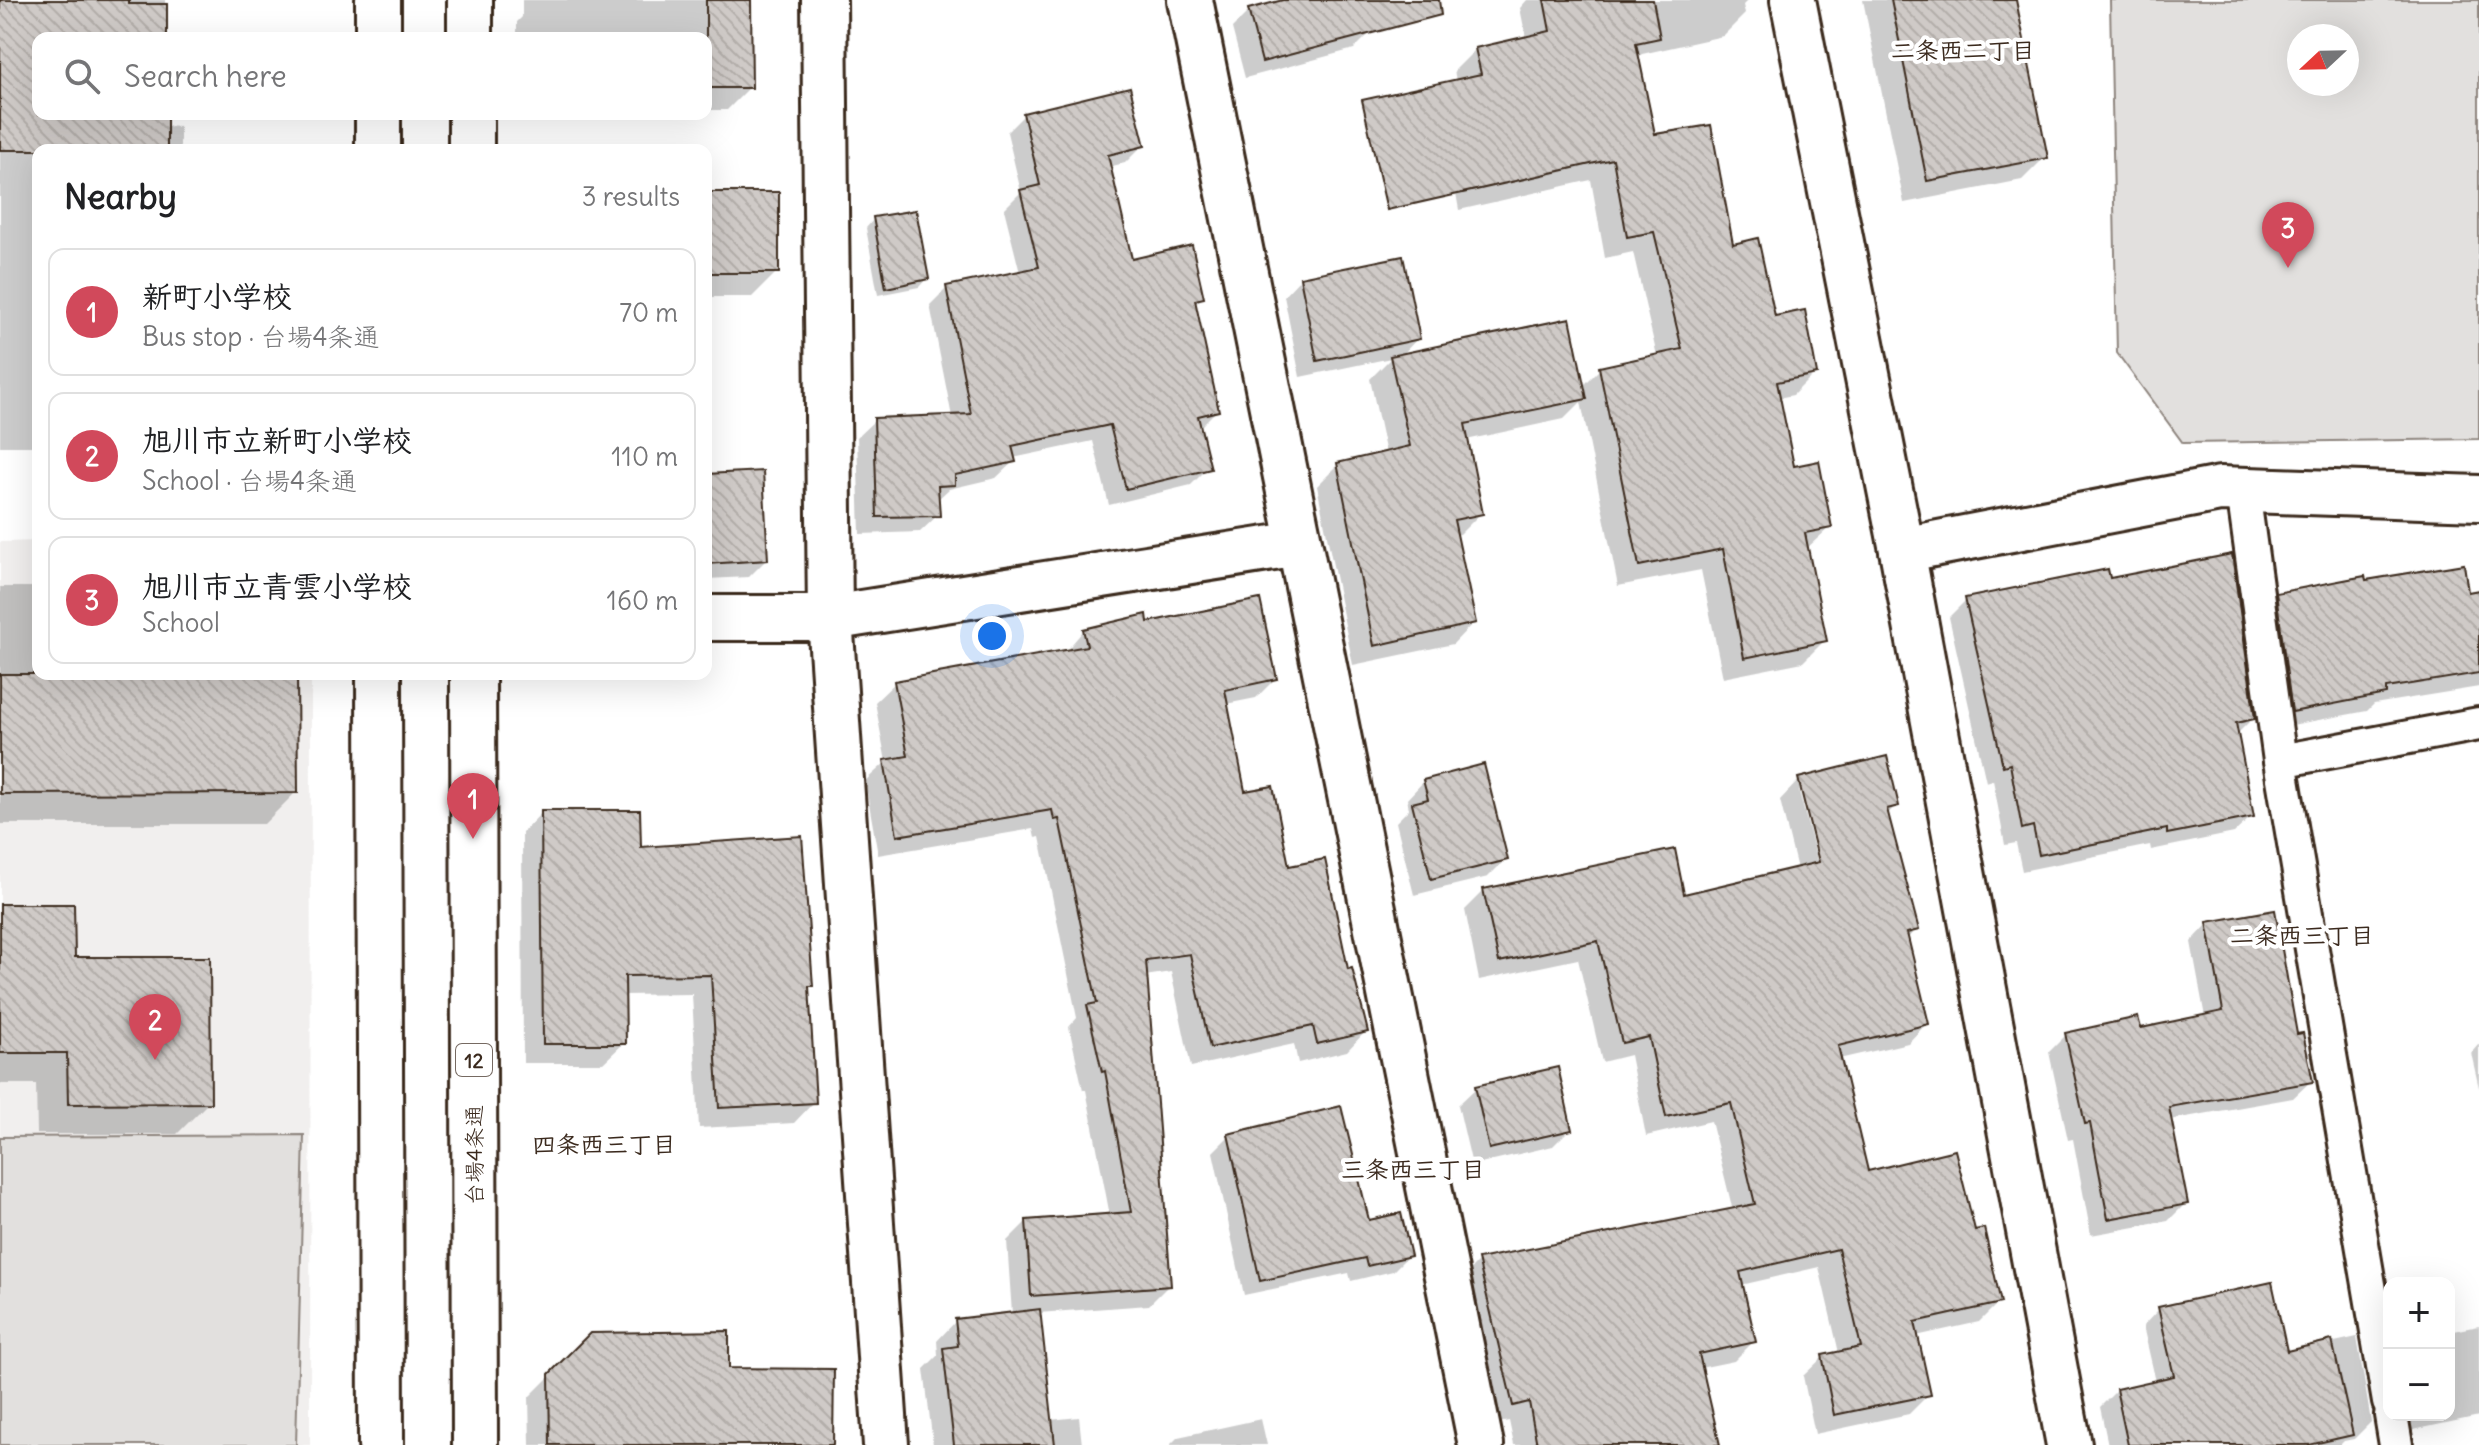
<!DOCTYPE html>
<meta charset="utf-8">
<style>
:root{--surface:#fff;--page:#f6f6f6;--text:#202124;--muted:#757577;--line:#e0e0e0;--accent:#d1495b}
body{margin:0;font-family:Delius,"Klee One",sans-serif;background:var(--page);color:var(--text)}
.controls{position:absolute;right:24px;bottom:24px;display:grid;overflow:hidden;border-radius:16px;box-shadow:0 8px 32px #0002}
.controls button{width:72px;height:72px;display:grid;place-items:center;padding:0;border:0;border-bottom:2px solid var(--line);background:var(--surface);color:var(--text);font:40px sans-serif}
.compass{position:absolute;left:2287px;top:24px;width:72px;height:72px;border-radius:50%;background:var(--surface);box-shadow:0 8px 32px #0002;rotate:248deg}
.you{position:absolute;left:992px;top:636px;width:28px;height:28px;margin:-20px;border:6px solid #fff;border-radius:50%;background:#1a73e8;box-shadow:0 0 0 12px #1a73e833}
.badge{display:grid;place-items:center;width:52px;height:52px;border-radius:50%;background:var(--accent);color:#fff;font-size:26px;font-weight:700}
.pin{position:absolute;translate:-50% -66px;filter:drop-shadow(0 2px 4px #0008)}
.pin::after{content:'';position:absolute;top:42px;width:28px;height:24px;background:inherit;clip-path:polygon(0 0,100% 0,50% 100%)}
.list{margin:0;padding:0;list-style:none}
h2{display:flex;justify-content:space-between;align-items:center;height:104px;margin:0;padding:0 32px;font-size:34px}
h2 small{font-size:26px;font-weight:400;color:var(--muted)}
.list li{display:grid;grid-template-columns:52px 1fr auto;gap:24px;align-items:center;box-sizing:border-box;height:128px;margin:0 16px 16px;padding:0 16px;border:2px solid var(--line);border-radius:16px}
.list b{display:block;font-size:30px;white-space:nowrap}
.list p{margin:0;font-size:26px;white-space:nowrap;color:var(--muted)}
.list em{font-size:26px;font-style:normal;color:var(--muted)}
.icon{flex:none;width:44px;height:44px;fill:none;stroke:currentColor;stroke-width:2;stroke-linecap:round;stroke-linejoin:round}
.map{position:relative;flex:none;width:2479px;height:1445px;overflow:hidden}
.search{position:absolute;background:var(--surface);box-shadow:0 8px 32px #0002;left:32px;top:32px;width:680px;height:88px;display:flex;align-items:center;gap:20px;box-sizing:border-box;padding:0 28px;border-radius:16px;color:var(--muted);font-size:30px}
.panel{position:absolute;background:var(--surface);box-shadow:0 8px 32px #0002;left:32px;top:144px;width:680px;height:536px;border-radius:16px}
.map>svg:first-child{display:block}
</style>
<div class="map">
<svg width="2479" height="1445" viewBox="0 0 2479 1445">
<defs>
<pattern id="building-back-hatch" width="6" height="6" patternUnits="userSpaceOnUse" patternTransform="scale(2)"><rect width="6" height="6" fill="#cfcac7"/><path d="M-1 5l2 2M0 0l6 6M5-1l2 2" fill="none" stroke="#b3aeaa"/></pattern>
</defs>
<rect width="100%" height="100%" fill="#fff"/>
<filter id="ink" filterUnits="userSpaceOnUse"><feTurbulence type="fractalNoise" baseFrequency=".0125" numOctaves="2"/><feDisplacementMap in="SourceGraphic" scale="16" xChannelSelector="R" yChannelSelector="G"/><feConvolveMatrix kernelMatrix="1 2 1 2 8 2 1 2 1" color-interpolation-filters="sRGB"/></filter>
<g filter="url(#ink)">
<path fill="#f1efee" d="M 38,541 L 38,674 L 311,674 L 310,1445 L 0,1445 L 0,542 Z"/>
<g fill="#e2e0de" stroke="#8e857e" stroke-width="2" fill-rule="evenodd">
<path d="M 2110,0 L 2479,0 L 2479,439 L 2183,443 L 2117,353 ZM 2299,36 L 2347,36 L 2347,84 L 2299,84 Z"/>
<path d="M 304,1135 L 296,1445 L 0,1445 L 0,1137 Z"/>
</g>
<g fill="#0003" fill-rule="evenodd">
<path d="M 0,0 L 165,0 L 165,38 L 38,38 L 38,114 L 165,114 L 165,126 L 180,127 L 180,150 L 38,150 L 38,446 L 0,446 Z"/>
<path d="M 522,0 L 749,0 L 750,87 L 727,110 L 706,110 L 706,38 L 517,38 L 517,22 L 522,17 Z"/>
<path d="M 1290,0 L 1363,0 L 1371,32 L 1354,49 L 1245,78 L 1232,28 L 1249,11 Z"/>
<path d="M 1527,0 L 1748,0 L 1743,5 L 1745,14 L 1723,36 L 1642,54 L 1637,58 L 1653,136 L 1731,246 L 1774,318 L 1815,373 L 1793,395 L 1778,398 L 1792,469 L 1830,527 L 1806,549 L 1825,640 L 1803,662 L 1723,678 L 1701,570 L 1618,586 L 1581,402 L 1564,419 L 1466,440 L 1481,513 L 1460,534 L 1455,535 L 1474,622 L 1453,644 L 1353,665 L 1317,486 L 1338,465 L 1386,454 L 1370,379 L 1391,358 L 1300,377 L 1284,296 L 1301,278 L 1417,339 L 1401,356 L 1582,387 L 1600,369 L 1657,356 L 1633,252 L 1605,258 L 1591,180 L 1459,210 L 1440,102 L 1457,85 L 1454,71 L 1476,49 L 1526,38 L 1520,8 Z"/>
<path d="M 1863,0 L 2014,0 L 2045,157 L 2022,180 L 1904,203 Z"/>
<path d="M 1024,115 L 1143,145 L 1125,163 L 1108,167 L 1130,261 L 1202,298 L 1194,305 L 1217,410 L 1199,428 L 1208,468 L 1191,485 L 1109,505 L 1093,441 L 1013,458 L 1014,461 L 996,478 L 949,489 L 937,500 L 938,515 L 920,532 L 860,534 L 857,437 L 875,420 L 952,417 L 930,305 L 947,288 L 1020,273 L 1004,209 L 1021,192 L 1007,132 Z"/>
<path d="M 706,194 L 777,272 L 752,297 L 706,297 Z"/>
<path d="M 874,219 L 927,278 L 919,287 L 878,295 L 866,228 Z"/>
<path d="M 706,476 L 766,560 L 749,577 L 706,579 Z"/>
<path d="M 2364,582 L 2467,594 L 2479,592 L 2479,687 L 2374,704 L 2367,711 L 2276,728 L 2260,612 L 2277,594 Z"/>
<path d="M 0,587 L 38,587 L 38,674 L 295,674 L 296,792 L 264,824 L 0,824 Z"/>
<path d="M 1966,600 L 2253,718 L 2236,735 L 2252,816 L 2234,833 L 2151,850 L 2150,845 L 2022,871 L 2016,843 L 2005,845 L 1993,780 L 1986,782 L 1949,617 Z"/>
<path d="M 1147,624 L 1275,679 L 1256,698 L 1226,704 L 1244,793 L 1346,972 L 1366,1031 L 1347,1051 L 1298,1063 L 1294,1044 L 1191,1067 L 1171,972 L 1145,976 L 1169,1285 L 1149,1305 L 1038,1313 L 1050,1420 L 1079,1417 L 1082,1445 L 933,1445 L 924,1369 L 938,1355 L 937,1341 L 956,1321 L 1012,1314 L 1007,1241 L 1026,1222 L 1110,1216 L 1086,1090 L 1083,1090 L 1069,1027 L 1077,1018 L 1040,837 L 1035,838 L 1033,829 L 878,855 L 865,781 L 886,762 L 875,702 L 895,683 L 1065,652 L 1084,630 Z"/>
<path d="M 1799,780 L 1896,805 L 1887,815 L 1916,929 L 1907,939 L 1927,1023 L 1908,1043 L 1839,1059 L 1866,1173 L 1973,1233 L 1999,1302 L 1979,1322 L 1916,1336 L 1929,1394 L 1909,1414 L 1815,1434 L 1803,1376 L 1823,1357 L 1839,1353 L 1819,1267 L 1741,1285 L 1753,1342 L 1734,1361 L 1700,1368 L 1718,1445 L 1514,1445 L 1509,1421 L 1493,1424 L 1460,1280 L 1479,1261 L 1733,1211 L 1711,1121 L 1646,1136 L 1630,1055 L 1602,1062 L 1578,959 L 1479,980 L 1465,910 L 1484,891 L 1683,896 L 1797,869 L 1780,800 ZM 1799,791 L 1803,791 L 1824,871 L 1820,872 Z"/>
<path d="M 1424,781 L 1505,860 L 1488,877 L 1414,895 L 1396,822 L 1409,809 L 1407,799 Z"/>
<path d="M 542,812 L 811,985 L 807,988 L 814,1102 L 794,1123 L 699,1128 L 692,994 L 623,995 L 624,1043 L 603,1063 L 523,1063 L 522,833 Z"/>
<path d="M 0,906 L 73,959 L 209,1102 L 177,1134 L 37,1134 L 36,1084 L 0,1084 Z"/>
<path d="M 2208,924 L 2296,1036 L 2311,1081 L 2293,1098 L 2169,1120 L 2186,1203 L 2168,1221 L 2091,1235 L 2073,1139 L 2068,1140 L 2049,1052 L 2066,1035 L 2139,1030 L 2205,1017 L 2191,942 Z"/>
<path d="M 2479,1044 L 2479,1088 L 2471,1053 Z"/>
<path d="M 1476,1088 L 1570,1129 L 1553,1146 L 1472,1165 L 1458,1105 Z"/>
<path d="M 1229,1136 L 1368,1223 L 1409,1255 L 1393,1271 L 1351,1281 L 1349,1273 L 1244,1295 L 1213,1152 Z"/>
<path d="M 2159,1309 L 2285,1353 L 2357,1337 L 2371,1422 L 2354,1439 L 2344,1441 L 2340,1445 L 2108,1445 L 2100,1407 L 2117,1390 L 2156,1382 L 2143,1326 Z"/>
<path d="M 2479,1326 L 2479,1416 L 2390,1435 L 2389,1415 L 2449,1415 L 2449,1332 Z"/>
<path d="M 591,1335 L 727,1370 L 831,1445 L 530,1445 L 529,1397 Z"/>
<path d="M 1261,1419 L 1267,1445 L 1170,1445 L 1178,1437 Z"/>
</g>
<g fill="url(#building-back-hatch)" stroke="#3b2a1e" stroke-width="2">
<path d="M 0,0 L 129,0 L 129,4 L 167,4 L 167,38 L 38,38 L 38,114 L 167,114 L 167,150 L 0,150 Z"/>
<path d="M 706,0 L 751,0 L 752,88 L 706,88 Z"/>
<path d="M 1283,0 L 1439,0 L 1441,15 L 1262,62 L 1248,9 Z"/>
<path d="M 1544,0 L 1653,0 L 1660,38 L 1636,43 L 1655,134 L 1711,125 L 1733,244 L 1758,238 L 1775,316 L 1805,310 L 1817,374 L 1777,382 L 1794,466 L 1819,461 L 1832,528 L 1805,533 L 1827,641 L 1744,658 L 1723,549 L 1639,566 L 1599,367 L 1682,349 L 1654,232 L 1627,237 L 1613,159 L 1387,210 L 1362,100 L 1481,74 L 1475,48 L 1550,31 Z"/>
<path d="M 1891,0 L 2016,0 L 2048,158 L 1927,181 Z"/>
<path d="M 1130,87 L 1145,146 L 1108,155 L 1132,259 L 1192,245 L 1204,298 L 1195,300 L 1219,411 L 1198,416 L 1211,469 L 1126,489 L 1110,425 L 1012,446 L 1016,462 L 955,475 L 955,485 L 938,486 L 940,516 L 877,517 L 874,418 L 971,414 L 946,286 L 1039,267 L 1020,190 L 1040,185 L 1023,113 Z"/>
<rect x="706" y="192" width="73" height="81"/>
<path d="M 916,210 L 929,279 L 886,288 L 873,217 Z"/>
<path d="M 1403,256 L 1420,339 L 1317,361 L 1300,277 Z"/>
<path d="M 1570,318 L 1587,399 L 1465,424 L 1483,514 L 1454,520 L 1476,623 L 1374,646 L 1337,463 L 1410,446 L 1390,356 Z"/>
<path d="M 763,471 L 768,560 L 706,564 L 706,474 Z"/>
<path d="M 2232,554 L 2255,719 L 2236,723 L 2254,817 L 2167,834 L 2167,829 L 2039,855 L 2033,826 L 2022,829 L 2010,764 L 2003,766 L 1965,598 L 2108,569 L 2110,578 Z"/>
<path d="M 2464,564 L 2468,592 L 2479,590 L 2479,673 L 2386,688 L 2386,694 L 2292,712 L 2276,593 L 2365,576 L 2366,580 Z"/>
<path d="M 1260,599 L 1277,679 L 1225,690 L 1245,791 L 1273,786 L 1289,866 L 1325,859 L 1348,969 L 1352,968 L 1368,1032 L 1317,1044 L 1313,1026 L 1210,1048 L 1190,954 L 1146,960 L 1171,1286 L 1031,1296 L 1026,1220 L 1131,1212 L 1105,1071 L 1102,1072 L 1087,1005 L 1097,1003 L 1059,819 L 1054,820 L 1052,810 L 897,836 L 884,760 L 908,756 L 894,681 L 1087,646 L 1083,629 L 1147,614 L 1148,622 Z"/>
<path d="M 0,674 L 297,674 L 298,793 L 0,794 Z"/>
<path d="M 1887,756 L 1899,806 L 1887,809 L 1919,930 L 1907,933 L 1929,1024 L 1838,1046 L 1868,1171 L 1955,1150 L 1975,1230 L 1984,1228 L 2001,1303 L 1915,1322 L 1931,1395 L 1834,1415 L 1822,1355 L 1861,1347 L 1838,1249 L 1740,1272 L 1756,1342 L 1699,1354 L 1720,1445 L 1537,1445 L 1529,1402 L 1513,1406 L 1478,1259 L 1755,1204 L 1731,1103 L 1666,1117 L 1649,1037 L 1622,1043 L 1598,941 L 1499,962 L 1483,889 L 1675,849 L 1684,894 L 1819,862 L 1798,778 Z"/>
<path d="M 1484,764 L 1508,860 L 1431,879 L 1412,803 L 1428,799 L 1423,780 Z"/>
<path d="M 541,810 L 640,810 L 641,847 L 802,836 L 813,986 L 809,986 L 816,1103 L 719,1108 L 711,975 L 625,976 L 626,1044 L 543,1044 Z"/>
<path d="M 0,904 L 74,904 L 75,957 L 210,957 L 211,1103 L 68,1104 L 67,1053 L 0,1053 Z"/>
<path d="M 2275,910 L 2297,1034 L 2303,1033 L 2313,1082 L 2169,1107 L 2188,1204 L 2108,1219 L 2090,1123 L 2085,1124 L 2065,1033 L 2138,1017 L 2141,1028 L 2223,1011 L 2207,922 Z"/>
<path d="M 1558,1067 L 1572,1130 L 1489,1149 L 1475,1086 Z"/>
<path d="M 1341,1106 L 1369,1220 L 1401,1213 L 1411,1256 L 1367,1266 L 1365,1258 L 1260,1281 L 1228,1134 Z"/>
<path d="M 2272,1282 L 2287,1351 L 2332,1340 L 2353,1435 L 2309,1445 L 2128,1445 L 2116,1389 L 2174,1376 L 2158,1307 Z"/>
<path d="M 1040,1309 L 1055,1445 L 954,1445 L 943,1348 L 958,1346 L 955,1319 Z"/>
<path d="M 729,1331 L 729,1368 L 834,1369 L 833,1445 L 550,1445 L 549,1374 L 590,1333 Z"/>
</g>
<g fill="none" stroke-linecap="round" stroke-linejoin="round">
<g stroke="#3b2a1e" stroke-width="38">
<g id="lane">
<path d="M 2243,491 L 2280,761"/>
<path d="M 2389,1402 L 2280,761 L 2479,724"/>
<path d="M 2391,1415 L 2396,1445"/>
</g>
</g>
<g stroke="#3b2a1e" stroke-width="50">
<g id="street">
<path d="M 824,0 L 830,618 L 886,1445"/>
<path d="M 1190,0 L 1481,1445"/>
<path d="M 1793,0 L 1902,550 L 2069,1445"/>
<path d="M 1902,550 L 2220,489 L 2479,498"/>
<path d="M 706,618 L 830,618 L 1299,544"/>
</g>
</g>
<g stroke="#3b2a1e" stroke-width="50">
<g id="highway">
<path d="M 378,0 L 378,38"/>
<path d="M 470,0 L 470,38"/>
<path d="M 378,114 L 378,150"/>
<path d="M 471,114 L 471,150"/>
<path d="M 379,674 L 381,1445"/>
<path d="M 473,674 L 475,1445"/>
</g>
</g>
<use href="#lane" stroke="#fff" stroke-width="32"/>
<use href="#street" stroke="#fff" stroke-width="44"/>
<use href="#highway" stroke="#fff" stroke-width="44"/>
</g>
</g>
<g text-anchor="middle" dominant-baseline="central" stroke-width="8" stroke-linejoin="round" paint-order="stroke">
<rect fill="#fff" stroke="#766a62" stroke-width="2" x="456" y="1044" width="36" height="32" rx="6"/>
<g font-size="20" font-weight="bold" fill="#3b2a1e">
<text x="474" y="1060">12</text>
</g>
<g font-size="22" fill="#3b2a1e" stroke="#fff">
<text transform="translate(474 1155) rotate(-90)">台場4条通</text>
</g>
<g font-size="24" font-weight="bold" fill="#3b2a1e" stroke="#fff">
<text x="1963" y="50">二条西二丁目</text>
<text x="2302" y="935">二条西三丁目</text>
<text x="604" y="1144">四条西三丁目</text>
<text x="1413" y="1169">三条西三丁目</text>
</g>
</g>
</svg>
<div class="controls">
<button>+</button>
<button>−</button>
</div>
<svg class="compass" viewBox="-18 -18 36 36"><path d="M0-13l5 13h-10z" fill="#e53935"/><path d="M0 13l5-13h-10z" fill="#757577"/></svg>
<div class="you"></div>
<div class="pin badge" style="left:473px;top:839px">1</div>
<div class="pin badge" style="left:155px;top:1060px">2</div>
<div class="pin badge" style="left:2288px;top:268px">3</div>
<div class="search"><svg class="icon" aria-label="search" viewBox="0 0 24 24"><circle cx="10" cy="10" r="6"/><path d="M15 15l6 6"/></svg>Search here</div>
<section class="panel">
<h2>Nearby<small>3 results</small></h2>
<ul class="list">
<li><span class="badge">1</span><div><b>新町小学校</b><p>Bus stop · 台場4条通</p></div><em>70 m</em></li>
<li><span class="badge">2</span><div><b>旭川市立新町小学校</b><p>School · 台場4条通</p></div><em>110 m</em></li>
<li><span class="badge">3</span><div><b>旭川市立青雲小学校</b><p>School</p></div><em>160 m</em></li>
</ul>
</section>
</div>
